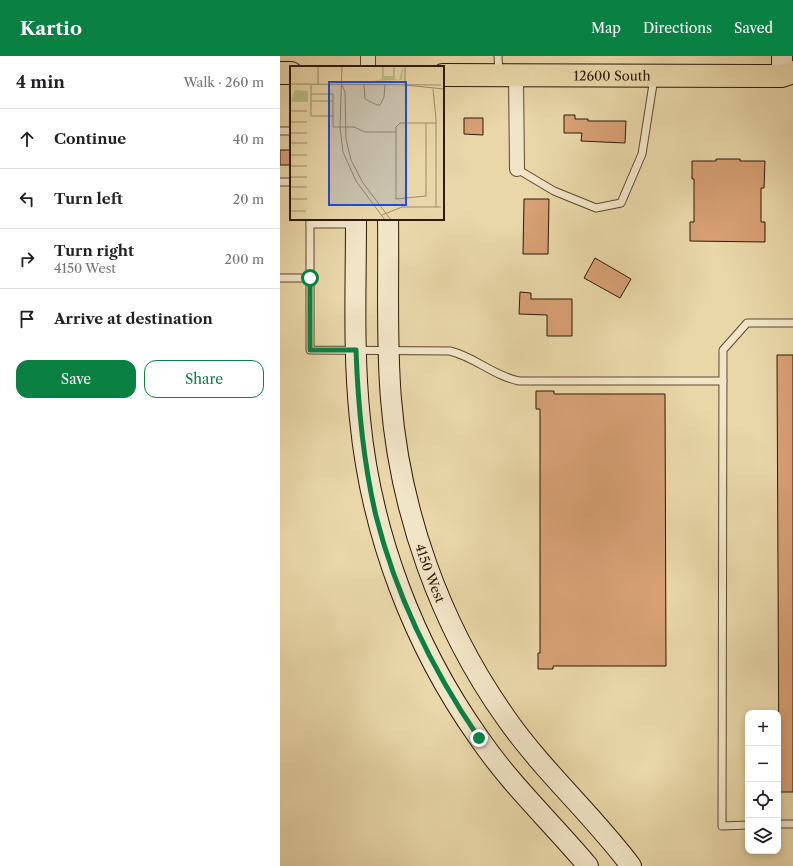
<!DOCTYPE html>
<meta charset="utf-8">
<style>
:root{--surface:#fff;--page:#f6f6f6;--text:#202124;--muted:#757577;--line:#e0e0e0;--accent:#0b8043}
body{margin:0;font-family:"Libre Caslon Text",serif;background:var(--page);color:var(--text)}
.controls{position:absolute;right:12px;bottom:12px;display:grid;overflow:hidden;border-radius:8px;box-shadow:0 2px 6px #0003}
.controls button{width:36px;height:36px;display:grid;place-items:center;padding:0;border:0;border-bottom:1px solid var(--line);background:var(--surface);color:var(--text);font:20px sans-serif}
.stop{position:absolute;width:12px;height:12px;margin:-9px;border:3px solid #0b8043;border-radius:50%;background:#fff}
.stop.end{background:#0b8043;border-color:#fff;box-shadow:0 1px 4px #0008}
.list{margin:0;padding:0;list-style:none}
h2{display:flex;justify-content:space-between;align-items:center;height:52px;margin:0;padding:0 16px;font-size:17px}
h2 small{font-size:13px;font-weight:400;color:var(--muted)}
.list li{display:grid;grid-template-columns:26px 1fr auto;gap:12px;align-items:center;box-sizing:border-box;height:60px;padding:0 16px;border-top:1px solid var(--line)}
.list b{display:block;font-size:15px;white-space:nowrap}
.list p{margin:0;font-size:13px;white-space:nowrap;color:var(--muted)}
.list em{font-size:13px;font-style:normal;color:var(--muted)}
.actions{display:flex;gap:8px;padding:12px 16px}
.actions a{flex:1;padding:9px 0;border:1px solid var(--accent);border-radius:12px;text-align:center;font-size:14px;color:var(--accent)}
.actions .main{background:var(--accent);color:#fff}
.icon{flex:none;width:22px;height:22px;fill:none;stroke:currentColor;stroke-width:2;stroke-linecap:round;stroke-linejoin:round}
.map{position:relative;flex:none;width:513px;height:810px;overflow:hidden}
header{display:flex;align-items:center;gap:24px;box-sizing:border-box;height:56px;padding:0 20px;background:var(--accent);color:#fff}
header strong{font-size:19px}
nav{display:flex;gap:22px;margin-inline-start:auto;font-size:14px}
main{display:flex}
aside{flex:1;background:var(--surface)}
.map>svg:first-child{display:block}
</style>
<header>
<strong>Kartio</strong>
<nav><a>Map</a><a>Directions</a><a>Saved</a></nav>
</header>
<main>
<aside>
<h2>4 min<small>Walk · 260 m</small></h2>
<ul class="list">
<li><svg class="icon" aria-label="ahead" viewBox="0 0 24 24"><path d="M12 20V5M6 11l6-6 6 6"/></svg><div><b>Continue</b></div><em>40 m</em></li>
<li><svg class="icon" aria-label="left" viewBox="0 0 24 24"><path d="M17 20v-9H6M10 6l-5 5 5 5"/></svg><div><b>Turn left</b></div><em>20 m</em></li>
<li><svg class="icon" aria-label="right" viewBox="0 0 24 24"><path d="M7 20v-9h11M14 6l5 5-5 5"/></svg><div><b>Turn right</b><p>4150 West</p></div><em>200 m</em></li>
<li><svg class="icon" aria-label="arrive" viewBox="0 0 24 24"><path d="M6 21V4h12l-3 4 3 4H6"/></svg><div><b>Arrive at destination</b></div></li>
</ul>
<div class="actions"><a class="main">Save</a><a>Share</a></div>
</aside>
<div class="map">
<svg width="513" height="810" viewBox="0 0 513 810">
<rect width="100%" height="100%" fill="#e9d7a9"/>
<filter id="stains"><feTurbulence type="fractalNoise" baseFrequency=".005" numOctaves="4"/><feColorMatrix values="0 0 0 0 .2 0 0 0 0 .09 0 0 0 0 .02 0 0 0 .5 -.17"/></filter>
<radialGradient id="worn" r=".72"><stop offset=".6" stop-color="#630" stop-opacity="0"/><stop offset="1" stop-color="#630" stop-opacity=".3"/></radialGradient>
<g fill="#d7a075" stroke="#2d1906">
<path d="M 284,59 L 295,59 L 295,63 L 308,63 L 308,65 L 346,65 L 345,87 L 301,85 L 302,77 L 284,77 Z"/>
<path d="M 184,62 L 203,62 L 203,79 L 184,78 Z"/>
<rect x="0" y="94" width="11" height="15"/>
<path d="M 436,103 L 460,103 L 460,105 L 485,105 L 484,132 L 481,132 L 481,166 L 485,166 L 485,186 L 410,185 L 410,166 L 414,166 L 414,123 L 412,123 L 412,105 L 436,105 Z"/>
<path d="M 244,143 L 269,143 L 268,198 L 243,198 Z"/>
<path d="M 315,202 L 351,223 L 340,242 L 304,222 Z"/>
<path d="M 240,236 L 251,237 L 251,243 L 292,243 L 292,280 L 267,280 L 267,259 L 239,258 Z"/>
<path d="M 497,299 L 513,299 L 513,736 L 499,736 Z"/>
<path d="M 256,335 L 274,335 L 274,338 L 385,338 L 386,610 L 273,610 L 273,613 L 258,613 L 258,597 L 260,597 L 260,353 L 256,353 Z"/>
</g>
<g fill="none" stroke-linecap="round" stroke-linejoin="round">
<g stroke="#5c482f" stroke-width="9">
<g id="lane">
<path d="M 218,0 L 219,17"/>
<path d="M 0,75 L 11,75"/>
<path d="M 237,113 L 274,135 L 316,152 L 341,147 L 362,98 L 374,22"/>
<path d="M 0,126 L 11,126"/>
<path d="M 30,163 L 30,294 L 170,295 C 195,301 214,320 239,325 L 443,325"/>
<path d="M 30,168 L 74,168"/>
<path d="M 0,222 L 30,222"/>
<path d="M 498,768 L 513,768"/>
<path d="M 468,769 L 442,770 L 443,294 L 467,267 L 513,267"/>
</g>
</g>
<g stroke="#5c482f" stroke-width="16">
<g id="street">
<path d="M 88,0 L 88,11"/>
<path d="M 236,19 L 237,113"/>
</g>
</g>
<g stroke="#2d1906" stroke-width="22">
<g id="secondary">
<path d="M 502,0 L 502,20"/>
<path d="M 76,163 C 76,230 73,297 80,363 C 91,477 133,589 199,682 C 231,729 272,767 308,810"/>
<path id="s1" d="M 108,163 C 109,223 106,284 111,343 C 120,456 160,569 226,662 C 263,715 312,758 351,810"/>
</g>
</g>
<g stroke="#2d1906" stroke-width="24">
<g id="primary">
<path d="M 0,17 L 11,17"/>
<path id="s2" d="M 163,19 L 502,20 L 513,16"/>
</g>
</g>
<use href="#lane" stroke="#f1e5c7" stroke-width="7"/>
<use href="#street" stroke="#f1e5c7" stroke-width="14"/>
<use href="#secondary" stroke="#f1e5c7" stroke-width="20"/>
<use href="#primary" stroke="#e9d7a9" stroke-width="22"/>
</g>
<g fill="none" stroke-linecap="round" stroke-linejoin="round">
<path stroke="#0b8043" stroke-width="5" d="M 30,222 L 30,294 L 76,294 C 78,350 83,405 96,460 C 116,539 153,615 199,682"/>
</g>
<g text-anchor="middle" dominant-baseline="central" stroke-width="3" stroke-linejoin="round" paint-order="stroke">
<g font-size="13" fill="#2d1906" stroke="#f1e5c7">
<text stroke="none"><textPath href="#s2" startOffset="169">12600 South</textPath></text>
<text stroke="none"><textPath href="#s1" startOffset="359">4150 West</textPath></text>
</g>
</g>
<g transform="translate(10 10)">
<rect width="154" height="154" fill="#e9d7a9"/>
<path d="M 92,0 L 94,0 L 94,10 L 103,10 L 103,0 L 105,0 L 105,13 L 109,14 L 113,0 L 112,14 L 83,15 L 92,13 ZM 5,24 L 18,25 L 18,36 L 1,36 Z" fill="#babd86"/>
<path fill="none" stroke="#9e8b68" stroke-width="1" d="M 52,0 L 50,61 L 53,86 L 66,115 L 95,154M 0,18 L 151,19M 21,19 L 21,50 L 43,50M 28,19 L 28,0M 52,19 L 55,26 L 56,73 L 61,94 L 73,117 L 101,154M 74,19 L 75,33 L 87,39 L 90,39 L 94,31 L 95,19M 115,19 L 115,0M 115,19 L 154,23M 143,23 L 146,53 L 146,141M 21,28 L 43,28 L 43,61 L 64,61 L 75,66 L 106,66M 21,35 L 43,35M 0,38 L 0,154M 1,45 L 17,45M 1,56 L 17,56M 136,57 L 136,130 L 106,133 L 106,61 L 110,57 L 146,57M 1,67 L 17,67M 1,77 L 17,77M 1,89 L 17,89M 1,100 L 17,100M 0,111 L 17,111M 0,121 L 17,121M 0,133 L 17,133M 0,145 L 16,145M 92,149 L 112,141 L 151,141"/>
<path fill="#1d4ed8" fill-opacity="0.15" stroke="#1d4ed8" stroke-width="2" d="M 39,16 L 116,16 L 116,139 L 39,139 Z"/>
<rect width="154" height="154" fill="none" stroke="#2d1906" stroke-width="2"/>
</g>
<rect width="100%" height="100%" filter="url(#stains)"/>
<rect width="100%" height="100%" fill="url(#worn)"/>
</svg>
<div class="controls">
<button>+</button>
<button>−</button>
<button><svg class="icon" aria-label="locate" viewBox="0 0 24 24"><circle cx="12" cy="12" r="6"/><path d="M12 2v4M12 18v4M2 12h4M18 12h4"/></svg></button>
<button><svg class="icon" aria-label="layers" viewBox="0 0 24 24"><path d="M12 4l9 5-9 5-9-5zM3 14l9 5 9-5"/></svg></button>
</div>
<div class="stop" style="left:30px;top:222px"></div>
<div class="stop end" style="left:199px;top:682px"></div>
</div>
</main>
